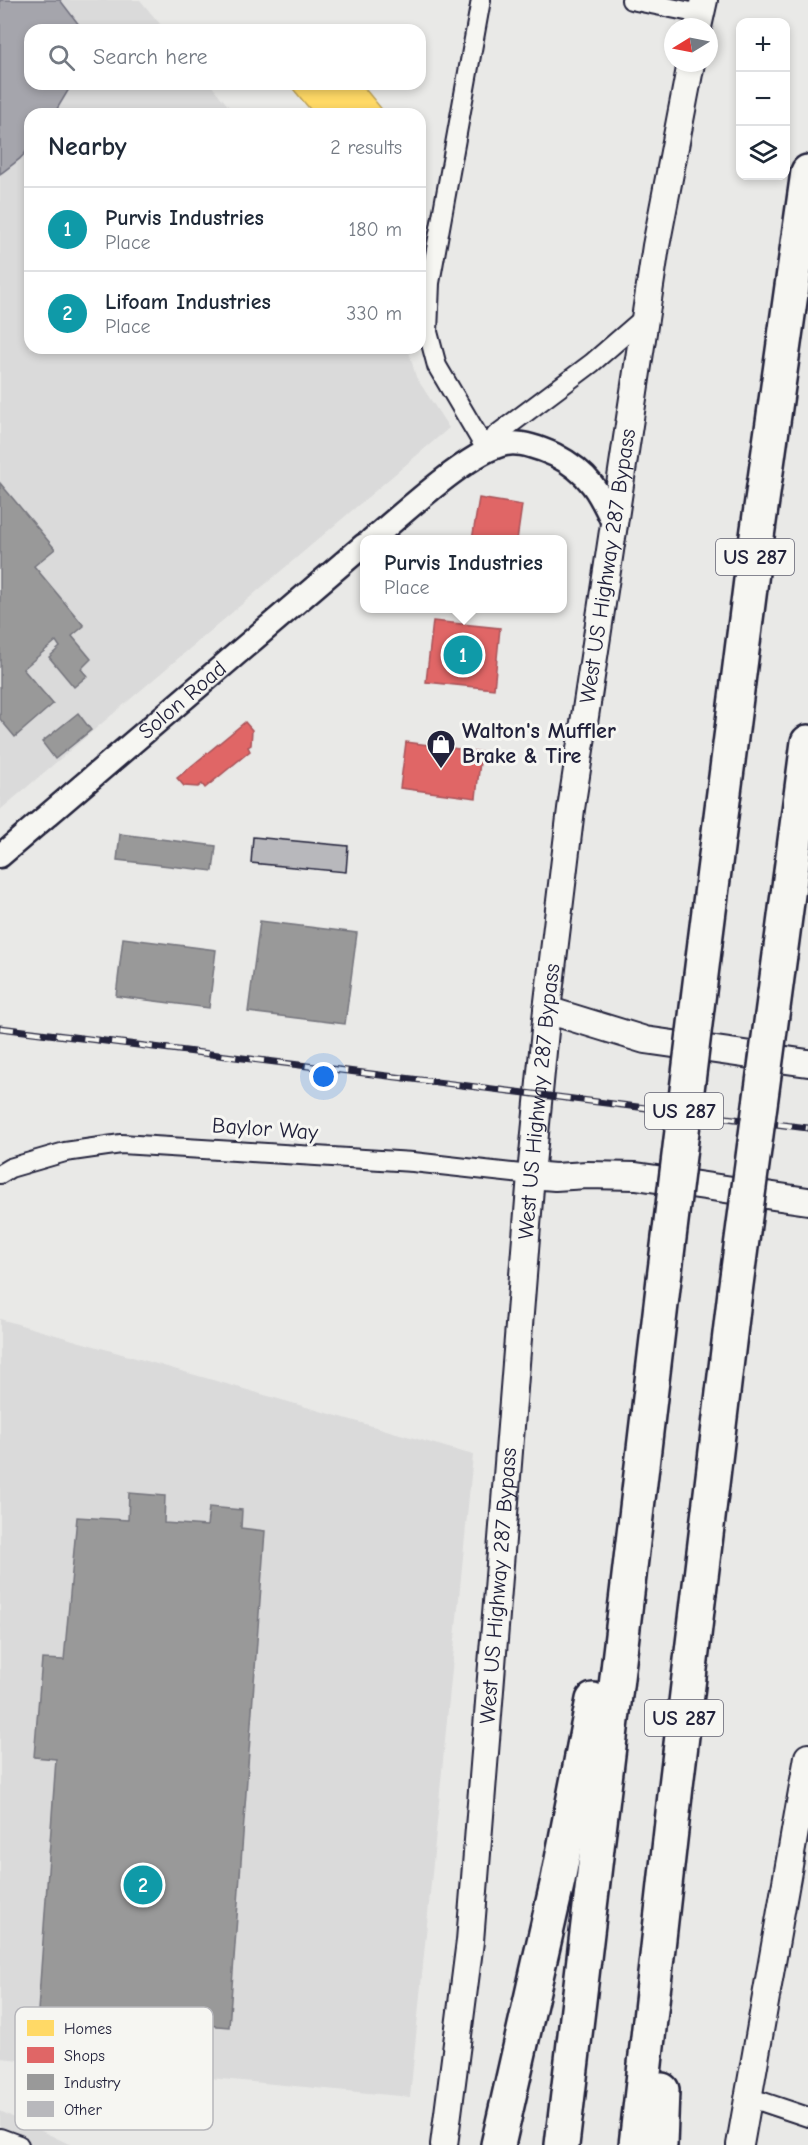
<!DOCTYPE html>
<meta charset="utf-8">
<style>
:root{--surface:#fff;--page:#f6f6f7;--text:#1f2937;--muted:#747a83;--line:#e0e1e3;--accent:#22223b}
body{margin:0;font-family:"Comic Neue",sans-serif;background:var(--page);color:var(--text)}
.controls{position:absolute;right:18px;top:18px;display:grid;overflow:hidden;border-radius:12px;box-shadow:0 3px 9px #0003}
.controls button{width:54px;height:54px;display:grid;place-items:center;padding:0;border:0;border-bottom:2px solid var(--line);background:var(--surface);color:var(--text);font:30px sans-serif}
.compass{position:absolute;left:664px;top:18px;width:54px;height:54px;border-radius:50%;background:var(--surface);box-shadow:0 3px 9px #0003;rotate:260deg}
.you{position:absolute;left:324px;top:1077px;width:21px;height:21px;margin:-15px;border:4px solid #fff;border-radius:50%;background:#1a73e8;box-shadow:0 0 0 9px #1a73e833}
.badge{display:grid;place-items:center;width:39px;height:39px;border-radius:50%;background:var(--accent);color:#fff;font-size:20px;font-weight:700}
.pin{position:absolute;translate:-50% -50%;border:3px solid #fff;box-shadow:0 2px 6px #0006}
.popup{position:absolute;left:360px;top:535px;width:207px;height:78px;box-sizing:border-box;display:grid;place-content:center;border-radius:12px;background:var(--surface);filter:drop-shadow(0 2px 4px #0005);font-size:20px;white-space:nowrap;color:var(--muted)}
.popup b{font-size:22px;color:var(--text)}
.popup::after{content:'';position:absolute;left:50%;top:100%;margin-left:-12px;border:12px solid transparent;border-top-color:var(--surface)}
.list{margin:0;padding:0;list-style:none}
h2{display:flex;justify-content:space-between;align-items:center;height:78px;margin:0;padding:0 24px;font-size:26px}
h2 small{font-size:20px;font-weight:400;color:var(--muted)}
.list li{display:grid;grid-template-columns:39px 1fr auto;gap:18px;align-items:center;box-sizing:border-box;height:84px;padding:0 24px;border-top:2px solid var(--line)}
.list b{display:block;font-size:22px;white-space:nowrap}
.list p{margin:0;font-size:20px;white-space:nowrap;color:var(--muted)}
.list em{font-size:20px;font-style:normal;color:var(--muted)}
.icon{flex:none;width:33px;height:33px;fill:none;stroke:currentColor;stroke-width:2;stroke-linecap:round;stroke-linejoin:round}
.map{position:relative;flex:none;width:808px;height:2145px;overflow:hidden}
.search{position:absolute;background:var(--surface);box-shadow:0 3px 9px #0003;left:24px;top:24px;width:402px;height:66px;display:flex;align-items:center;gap:15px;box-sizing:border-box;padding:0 21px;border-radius:18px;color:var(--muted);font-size:22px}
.panel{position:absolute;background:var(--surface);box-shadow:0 3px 9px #0003;left:24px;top:108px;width:402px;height:246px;border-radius:18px}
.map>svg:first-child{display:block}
</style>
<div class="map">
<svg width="808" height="2145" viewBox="0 0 808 2145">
<rect width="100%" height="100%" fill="#e9e9e7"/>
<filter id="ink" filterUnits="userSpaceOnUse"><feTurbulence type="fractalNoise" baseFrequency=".0167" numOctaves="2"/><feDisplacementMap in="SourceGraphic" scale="12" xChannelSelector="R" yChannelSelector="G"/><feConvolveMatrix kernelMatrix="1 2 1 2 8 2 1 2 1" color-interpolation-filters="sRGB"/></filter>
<g filter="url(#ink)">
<g fill="#dadada">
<path d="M 0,0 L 140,0 L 165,30 L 30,30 L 30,84 L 210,84 L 235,114 L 30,114 L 30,348 L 408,348 L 416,377 L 449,428 L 0,810 Z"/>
<path d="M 0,1319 L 473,1455 L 410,2097 L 0,2058 Z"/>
<path d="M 0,2111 L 71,2145 L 0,2145 Z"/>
</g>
<path fill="#a5a5ac" stroke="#71717f" stroke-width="1.5" d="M 0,0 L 60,0 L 83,30 L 30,30 L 30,84 L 72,84 L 54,114 L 30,114 C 30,154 32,150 0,174 Z"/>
<path fill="#ffd966" stroke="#bda259" stroke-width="1.5" d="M 289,84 L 361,84 L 384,112 L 386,110 L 389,114 L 314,114 Z"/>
<g fill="#e06666" stroke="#a75259" stroke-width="1.5">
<path d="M 479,498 L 522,505 L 517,540 L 472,540 Z"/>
<path d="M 433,621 L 500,628 L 494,689 L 426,682 Z"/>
<path d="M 245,722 L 252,730 L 251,745 L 248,747 L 250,751 L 205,788 L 202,784 L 198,787 L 184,786 L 177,778 Z"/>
<path d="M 406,742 L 481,752 L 476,798 L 400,788 Z"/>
</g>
<g fill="#999" stroke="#75757d" stroke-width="1.5">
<path d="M 0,483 L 55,549 L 34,566 L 84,626 L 72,636 L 91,659 L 81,669 L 87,676 L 74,687 L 49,657 L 60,647 L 56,641 L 23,669 L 53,704 L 15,737 L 0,719 Z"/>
<path d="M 78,713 L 91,730 L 55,759 L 42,742 Z"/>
<path d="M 120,834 L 216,846 L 213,871 L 117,860 Z"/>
<path d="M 260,921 L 357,933 L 345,1024 L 248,1012 Z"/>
<path d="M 123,938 L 216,950 L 209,1008 L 116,996 Z"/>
<path d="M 129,1493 L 165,1496 L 164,1523 L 207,1526 L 209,1507 L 242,1510 L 241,1528 L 265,1531 L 229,2027 L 38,2011 L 56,1759 L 34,1757 L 42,1659 L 64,1660 L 77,1517 L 128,1520 Z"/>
</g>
<path fill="#b8b8bc" stroke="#22223b" stroke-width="1.5" d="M 253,837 L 348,846 L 346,872 L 251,863 Z"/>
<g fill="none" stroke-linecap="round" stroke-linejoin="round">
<g stroke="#22223b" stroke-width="22">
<g id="minor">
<path d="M 481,0 L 430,283 L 428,332 L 437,366 L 487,451"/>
<path d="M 631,0 L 701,14"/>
<path d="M 487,451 L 496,435 L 592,363 L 646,316"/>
<path d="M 0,1174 L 10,1168 L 65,1152 L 121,1144 L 413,1162 L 531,1175"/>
<path d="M 748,2097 L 808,2117"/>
<path d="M 0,2138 L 19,2145"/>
</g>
</g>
<g stroke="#22223b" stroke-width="27">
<g id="tertiary">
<path d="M 371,540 C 402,515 470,450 506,444 C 520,441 542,449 555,455 C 590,473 600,493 615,527"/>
<path id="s1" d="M 0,856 L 364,545"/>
</g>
</g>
<g stroke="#22223b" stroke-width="30">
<g id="secondary">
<path d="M 698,27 L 704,0"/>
<path d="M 547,1010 L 645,1040 L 808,1063"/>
<path d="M 531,1175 L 555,1177 L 587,1175 L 636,1176 L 808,1201"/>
<path id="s2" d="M 444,2145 L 470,1941 L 531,1175 L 547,1010 L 571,809 L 656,246 L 691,63"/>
<path d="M 740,2145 L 808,1757"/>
</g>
</g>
<g stroke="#22223b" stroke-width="38">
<g id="motorway">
<path d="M 705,942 L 752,572 L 808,172"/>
<path d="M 780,955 L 808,742"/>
<path d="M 498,2145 L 558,1880 L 593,1700"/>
<path d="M 562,2145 L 664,1279"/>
<path d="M 636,2145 L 676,1786 L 735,1292"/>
<path d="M 660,2145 L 662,2090"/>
</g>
</g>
<use href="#minor" stroke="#f6f6f2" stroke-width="18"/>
<use href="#tertiary" stroke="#f6f6f2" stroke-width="22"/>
<use href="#secondary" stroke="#f6f6f2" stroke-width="26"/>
<use href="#motorway" stroke="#f6f6f2" stroke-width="33"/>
<g stroke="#22223b" stroke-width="7">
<path id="rail" d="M 0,1028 L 808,1128"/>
</g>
<use href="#rail" stroke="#f6f6f2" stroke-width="4.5" stroke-dasharray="14" stroke-linecap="butt"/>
<g stroke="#22223b" stroke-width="38" stroke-linecap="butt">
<g id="motorway-bridge">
<path d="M 664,1279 L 705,942"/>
<path d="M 735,1292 L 780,955"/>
</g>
</g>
<use href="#motorway-bridge" stroke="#f6f6f2" stroke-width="33"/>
</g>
</g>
<defs>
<g id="shop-pin" transform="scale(1.5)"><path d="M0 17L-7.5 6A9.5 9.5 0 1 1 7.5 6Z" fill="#22223b" stroke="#f6f6f2"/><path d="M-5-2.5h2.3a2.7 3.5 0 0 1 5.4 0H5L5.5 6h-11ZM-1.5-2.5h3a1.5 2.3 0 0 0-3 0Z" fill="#fff"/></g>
</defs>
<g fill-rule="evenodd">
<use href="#shop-pin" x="441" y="744"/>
</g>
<g text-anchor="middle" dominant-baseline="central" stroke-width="6" stroke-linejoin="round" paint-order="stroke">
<g fill="#f6f6f2" stroke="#626272" stroke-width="1.5">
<rect x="716" y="539" width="78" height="36" rx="4.5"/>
<rect x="645" y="1093" width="78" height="36" rx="4.5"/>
<rect x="645" y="1700" width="78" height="36" rx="4.5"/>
</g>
<g font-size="21" font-weight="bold" fill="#22223b">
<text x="755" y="557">US 287</text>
<text x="684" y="1111">US 287</text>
<text x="684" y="1718">US 287</text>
</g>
<g font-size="22" fill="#22223b" stroke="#f6f6f2">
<text stroke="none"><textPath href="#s2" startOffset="1588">West US Highway 287 Bypass</textPath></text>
<text stroke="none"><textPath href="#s1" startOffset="240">Solon Road</textPath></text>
<text stroke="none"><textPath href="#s2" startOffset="1048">West US Highway 287 Bypass</textPath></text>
<text transform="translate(265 1129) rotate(4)">Baylor Way</text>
<text stroke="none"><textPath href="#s2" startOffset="562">West US Highway 287 Bypass</textPath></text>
</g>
<g font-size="22" font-weight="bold" fill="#22223b" stroke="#f6f6f2" text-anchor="start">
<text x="462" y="731">Walton's Muffler<tspan x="462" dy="25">Brake &amp; Tire</tspan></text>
</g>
</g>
<rect x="15" y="2007" width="198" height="123" rx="9" fill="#f6f6f2" stroke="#b6b6bb" stroke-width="1.5"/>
<rect x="27" y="2020" width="27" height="16" fill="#ffd966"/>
<rect x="27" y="2047" width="27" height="16" fill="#e06666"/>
<rect x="27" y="2074" width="27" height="16" fill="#999"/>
<rect x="27" y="2101" width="27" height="16" fill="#b8b8bc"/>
<g font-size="16" fill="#22223b">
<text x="64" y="2034">Homes</text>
<text x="64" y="2061">Shops</text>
<text x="64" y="2088">Industry</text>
<text x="64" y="2115">Other</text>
</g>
</svg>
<div class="controls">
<button>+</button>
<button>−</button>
<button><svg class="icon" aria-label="layers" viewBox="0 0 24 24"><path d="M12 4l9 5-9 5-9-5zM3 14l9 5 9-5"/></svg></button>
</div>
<svg class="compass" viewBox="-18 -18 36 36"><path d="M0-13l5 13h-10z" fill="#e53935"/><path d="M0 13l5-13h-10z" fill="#747a83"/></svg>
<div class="you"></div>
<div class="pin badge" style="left:463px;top:655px;background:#0f9aa8">1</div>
<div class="popup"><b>Purvis Industries</b>Place</div>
<div class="pin badge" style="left:143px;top:1885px;background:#0f9aa8">2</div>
<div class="search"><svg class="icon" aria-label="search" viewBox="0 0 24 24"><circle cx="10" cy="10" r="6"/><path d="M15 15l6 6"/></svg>Search here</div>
<section class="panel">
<h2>Nearby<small>2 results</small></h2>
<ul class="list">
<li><span class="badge" style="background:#0f9aa8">1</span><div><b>Purvis Industries</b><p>Place</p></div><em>180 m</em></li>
<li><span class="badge" style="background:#0f9aa8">2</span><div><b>Lifoam Industries</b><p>Place</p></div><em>330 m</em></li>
</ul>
</section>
</div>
